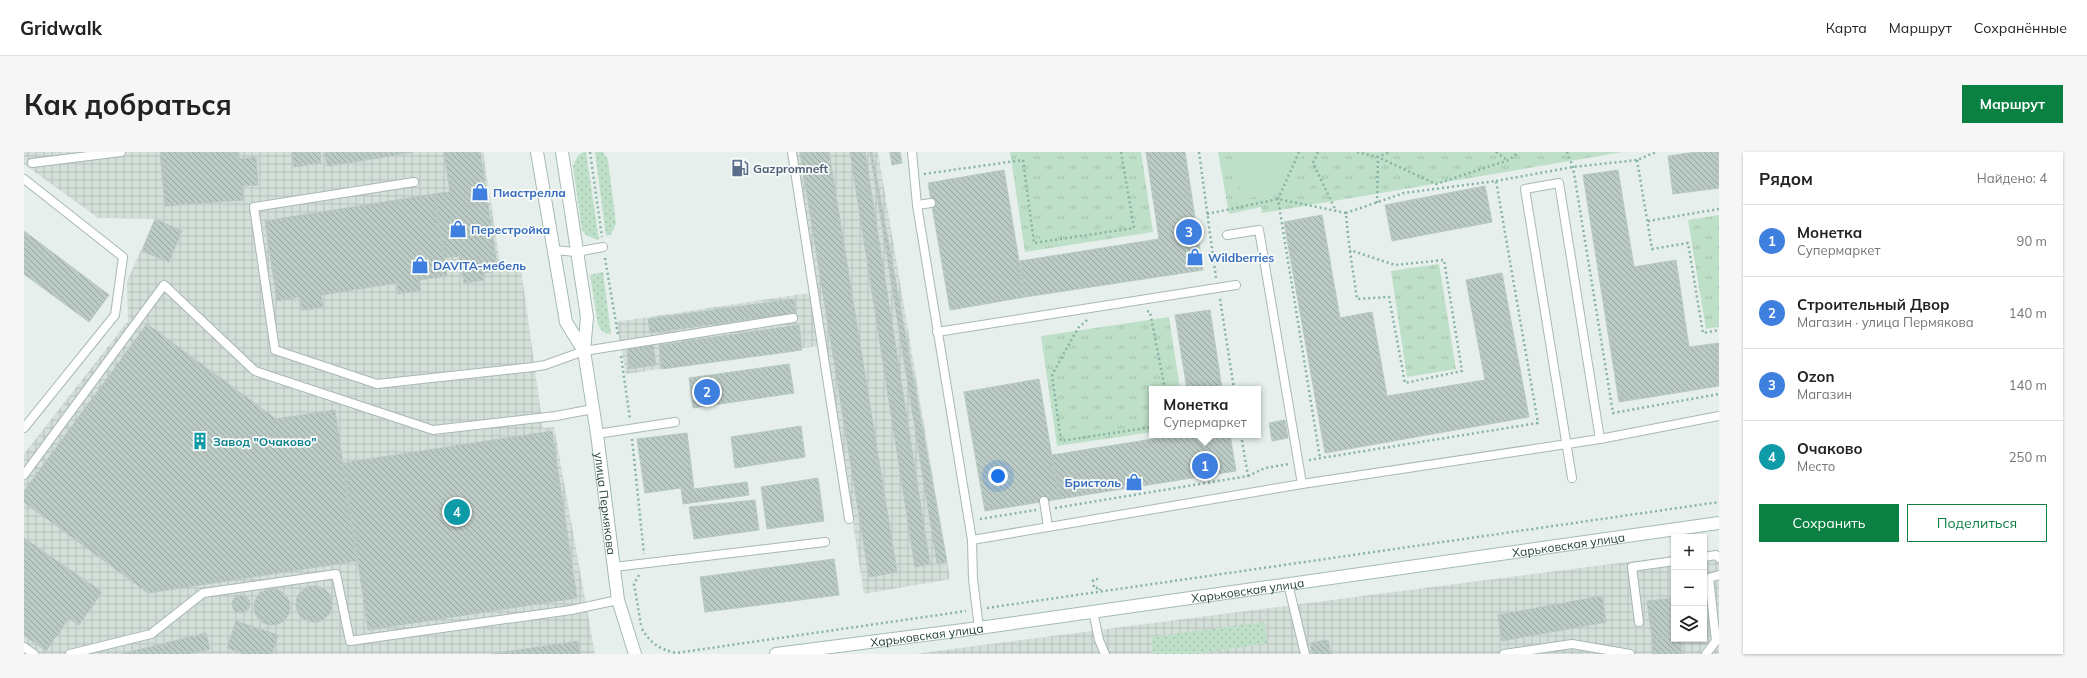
<!DOCTYPE html>
<html lang="ru">
<meta charset="utf-8">
<style>
:root{--surface:#fff;--page:#f6f6f6;--text:#222;--muted:#767676;--line:#e0e0e0;--accent:#0b8043}
body{margin:0;font-family:Mulish,sans-serif;background:var(--page);color:var(--text)}
.controls{position:absolute;right:12px;bottom:12px;display:grid;overflow:hidden;border-radius:0px;box-shadow:0 1px 3px #0004}
.controls button{width:36px;height:36px;display:grid;place-items:center;padding:0;border:0;border-bottom:1px solid var(--line);background:var(--surface);color:var(--text);font:20px sans-serif}
.you{position:absolute;left:974px;top:324px;width:14px;height:14px;margin:-10px;border:3px solid #fff;border-radius:50%;background:#1a73e8;box-shadow:0 0 0 6px #1a73e833}
.badge{display:grid;place-items:center;width:26px;height:26px;border-radius:50%;background:var(--accent);color:#fff;font-size:13px;font-weight:700}
.pin{position:absolute;translate:-50% -50%;border:2px solid #fff;box-shadow:0 1px 4px #0006}
.popup{position:absolute;left:1125px;top:234px;width:112px;height:52px;box-sizing:border-box;display:grid;place-content:center;border-radius:0px;background:var(--surface);filter:drop-shadow(0 1px 3px #0005);font-size:13px;white-space:nowrap;color:var(--muted)}
.popup b{font-size:15px;color:var(--text)}
.popup::after{content:'';position:absolute;left:50%;top:100%;margin-left:-8px;border:8px solid transparent;border-top-color:var(--surface)}
.list{margin:0;padding:0;list-style:none}
h2{display:flex;justify-content:space-between;align-items:center;height:52px;margin:0;padding:0 16px;font-size:17px}
h2 small{font-size:13px;font-weight:400;color:var(--muted)}
.list li{display:grid;grid-template-columns:26px 1fr auto;gap:12px;align-items:center;box-sizing:border-box;height:72px;padding:0 16px;border-top:1px solid var(--line)}
.list b{display:block;font-size:15px;white-space:nowrap}
.list p{margin:0;font-size:13px;white-space:nowrap;color:var(--muted)}
.list em{font-size:13px;font-style:normal;color:var(--muted)}
.actions{display:flex;gap:8px;padding:12px 16px}
.actions a{flex:1;padding:9px 0;border:1px solid var(--accent);border-radius:0px;text-align:center;font-size:14px;color:var(--accent)}
.actions .main{background:var(--accent);color:#fff}
.icon{flex:none;width:22px;height:22px;fill:none;stroke:currentColor;stroke-width:2;stroke-linecap:round;stroke-linejoin:round}
.map{position:relative;flex:none;width:1695px;height:502px;overflow:hidden;border-radius:0px}
header{display:flex;align-items:center;gap:24px;box-sizing:border-box;height:56px;padding:0 20px;background:var(--surface);border-bottom:1px solid var(--line)}
header strong{font-size:19px}
nav{display:flex;gap:22px;margin-inline-start:auto;font-size:14px}
.intro{display:flex;align-items:center;justify-content:space-between;box-sizing:border-box;height:96px;padding:0 24px}
h1{margin:0;font-size:28px}
.button{padding:10px 18px;border-radius:0px;background:var(--accent);color:#fff;font-size:14px;font-weight:700}
main{display:flex;gap:24px;padding:0 24px}
aside{flex:1;background:var(--surface);border-radius:0px;box-shadow:0 1px 3px #0004}
.map>svg:first-child{display:block}
</style>
<header>
<strong>Gridwalk</strong>
<nav><a>Карта</a><a>Маршрут</a><a>Сохранённые</a></nav>
</header>
<div class="intro"><h1>Как добраться</h1><a class="button">Маршрут</a></div>
<main>
<div class="map">
<svg width="1695" height="502" viewBox="0 0 1695 502">
<defs>
<pattern id="industrial-grid" width="8" height="8" patternUnits="userSpaceOnUse"><rect width="8" height="8" fill="#d4dfda"/><path d="M0 4h8M4 0v8" fill="none" stroke="#b6c1bc"/></pattern>
<pattern id="grass-dots" width="8" height="8" patternUnits="userSpaceOnUse"><rect width="8" height="8" fill="#bfe0c8"/><path d="M2 2h.1M6 6h.1" fill="none" stroke="#a4c1ad" stroke-width="1.8" stroke-linecap="round"/></pattern>
<pattern id="park-tufts" width="24" height="20" patternUnits="userSpaceOnUse"><rect width="24" height="20" fill="#bfe0c8"/><path d="M3 7l-1-3M5 7V3M7 7l1-3M15 17l-1-3M17 17v-4M19 17l1-3" fill="none" stroke="#a4c1ad"/></pattern>
<pattern id="building-back-hatch" width="6" height="6" patternUnits="userSpaceOnUse"><rect width="6" height="6" fill="#bbcac4"/><path d="M-1 5l2 2M0 0l6 6M5-1l2 2" fill="none" stroke="#98a6a0"/></pattern>
</defs>
<rect width="100%" height="100%" fill="#e6efeb"/>
<g fill="url(#industrial-grid)">
<path d="M 0,0 L 459,0 L 477,117 L 497,116 L 519,276 L 530,275 L 571,502 L 0,502 L 0,302 L 104,169 L 103,129 L 131,67 L 74,66 L 0,12 Z"/>
<path d="M 770,0 L 854,0 L 926,427 L 840,442 L 801,193 L 602,222 L 592,170 L 792,140 Z"/>
<path d="M 1695,398 L 1695,502 L 890,502 L 1650,404 L 1650,487 L 1680,487 L 1680,400 Z"/>
</g>
<g fill="url(#grass-dots)">
<path d="M 562,0 L 575,88 L 563,84 L 558,78 L 549,14 C 552,7 554,0 562,0 Z"/>
<path d="M 571,0 L 579,0 L 584,8 L 592,72 L 587,82 L 582,84 Z"/>
<path d="M 579,120 L 587,182 C 580,182 577,179 574,172 L 566,123 Z"/>
<path d="M 1240,470 L 1244,491 L 1172,502 L 1129,502 L 1127,485 Z"/>
</g>
<g fill="url(#park-tufts)">
<path d="M 986,0 L 1117,0 L 1129,80 L 1001,100 Z"/>
<path d="M 1194,0 L 1599,0 L 1238,61 L 1237,55 L 1205,62 Z"/>
<path d="M 1695,63 L 1695,175 L 1682,177 L 1664,68 Z"/>
<path d="M 1415,112 L 1432,217 L 1383,225 L 1367,119 Z"/>
<path d="M 1145,165 L 1156,237 L 1128,237 L 1128,280 L 1033,294 L 1017,184 Z"/>
</g>
<path fill="#bfe0c8" d="M 1209,0 L 1278,0 L 1269,39 L 1218,47 Z"/>
<g fill="url(#building-back-hatch)" stroke="#b8c9c2">
<path d="M 136,0 L 215,0 L 215,7 L 232,5 L 234,33 L 218,34 L 219,48 L 141,54 Z"/>
<path d="M 268,0 L 296,0 L 297,11 L 270,15 Z"/>
<path d="M 301,0 L 341,0 L 343,8 L 303,14 Z"/>
<path d="M 341,0 L 389,0 L 343,8 Z"/>
<path d="M 420,0 L 456,0 L 474,119 L 459,121 L 460,128 L 440,131 L 435,104 L 420,106 L 410,42 L 426,40 Z"/>
<path d="M 776,0 L 805,0 L 873,420 L 845,425 Z"/>
<path d="M 826,0 L 841,0 L 906,412 L 891,415 Z"/>
<path d="M 846,0 L 848,0 L 923,410 L 913,411 Z"/>
<path d="M 866,0 L 876,0 L 878,11 L 868,13 Z"/>
<path d="M 1122,0 L 1161,0 L 1179,118 L 1001,145 L 996,109 L 1135,87 Z"/>
<path d="M 1672,0 L 1695,0 L 1695,36 L 1649,42 L 1644,4 Z"/>
<path d="M 980,18 L 1001,145 L 926,158 L 904,31 Z"/>
<path d="M 1594,18 L 1610,115 L 1652,108 L 1665,195 L 1695,191 L 1695,234 L 1595,250 L 1559,23 Z"/>
<path d="M 1461,34 L 1468,70 L 1368,89 L 1361,53 Z"/>
<path d="M 410,42 L 423,124 L 395,128 L 397,138 L 386,140 L 374,142 L 373,131 L 297,143 L 299,155 L 289,157 L 278,158 L 276,145 L 253,149 L 241,69 Z"/>
<path d="M 1298,63 L 1316,166 L 1348,160 L 1363,244 L 1461,228 L 1442,128 L 1478,121 L 1505,265 L 1301,301 L 1260,70 Z"/>
<path d="M 131,67 L 158,79 L 145,110 L 118,99 Z"/>
<path d="M 0,79 L 85,143 L 65,170 L 0,122 Z"/>
<path d="M 770,147 L 772,161 L 626,181 L 624,167 Z"/>
<path d="M 1186,158 L 1198,237 L 1163,237 L 1151,163 Z"/>
<path d="M 123,172 L 252,267 L 311,258 L 333,409 L 124,441 L 0,350 L 0,339 Z"/>
<path d="M 775,173 L 778,198 L 638,217 L 635,193 Z"/>
<path d="M 629,193 L 632,213 L 605,217 L 603,197 Z"/>
<path d="M 765,212 L 770,241 L 669,256 L 665,226 Z"/>
<path d="M 1015,227 L 1035,347 L 961,359 L 940,240 Z"/>
<path d="M 1261,268 L 1264,286 L 1248,289 L 1245,271 Z"/>
<path d="M 777,274 L 781,305 L 711,316 L 707,285 Z"/>
<path d="M 528,279 L 553,446 L 344,478 L 319,311 Z"/>
<path d="M 663,281 L 670,337 L 723,330 L 725,343 L 659,352 L 657,336 L 621,341 L 613,287 Z"/>
<path d="M 1154,283 L 1206,283 L 1212,319 L 1035,347 L 1028,303 Z"/>
<path d="M 794,326 L 800,369 L 743,377 L 737,335 Z"/>
<path d="M 731,348 L 735,378 L 670,387 L 665,355 Z"/>
<path d="M 0,386 L 78,440 L 55,473 L 45,466 L 22,499 L 0,483 Z"/>
<path d="M 810,407 L 815,443 L 681,460 L 676,425 Z"/>
<circle cx="290" cy="452" r="18"/>
<circle cx="248" cy="455" r="18"/>
<path d="M 1680,442 L 1685,481 L 1680,481 Z"/>
<circle cx="217" cy="452" r="9"/>
<path d="M 1578,444 L 1582,470 L 1478,489 L 1474,463 Z"/>
<path d="M 1650,446 L 1650,485 L 1628,488 L 1623,449 Z"/>
<path d="M 212,469 L 254,483 L 248,502 L 220,502 L 203,496 Z"/>
<path d="M 182,481 L 186,497 L 165,502 L 97,502 Z"/>
<path d="M 1650,485 L 1650,487 L 1657,487 L 1658,502 L 1629,502 L 1628,488 Z"/>
<path d="M 1304,488 L 1307,502 L 1288,502 L 1286,491 Z"/>
<path d="M 554,489 L 556,502 L 468,502 Z"/>
</g>
<g fill="none" stroke-linecap="round" stroke-linejoin="round">
<g stroke="#a8b8b2" stroke-width="10">
<g id="lane">
<path d="M 768,0 L 825,367"/>
<path d="M 888,0 L 893,53 L 948,388 L 949,427 L 955,476"/>
<path d="M 8,11 L 97,0"/>
<path d="M 0,27 L 99,105 L 91,163 L 0,276"/>
<path d="M 390,30 L 230,55 L 251,198 L 353,232 L 509,215 L 521,213 L 560,199 L 769,166"/>
<path d="M 893,53 L 907,51"/>
<path d="M 530,98 L 552,100 L 579,95"/>
<path d="M 913,180 L 1212,133"/>
<path d="M 573,282 L 651,270"/>
<path d="M 0,323 L 140,133 L 231,219 L 409,278 L 532,264 L 569,257"/>
<path d="M 1548,326 L 1501,37 L 1535,31 L 1576,287"/>
<path d="M 1278,332 L 1576,287 L 1695,264"/>
<path d="M 1020,349 L 1024,375"/>
<path d="M 948,388 L 1278,332 L 1235,78 L 1203,83"/>
<path d="M 1680,405 L 1692,403 L 1695,406"/>
<path d="M 590,415 L 801,390"/>
<path d="M 1264,432 L 1281,502"/>
<path d="M 1069,459 L 1075,488 L 1081,502"/>
<path d="M 1615,470 L 1608,415 L 1650,409"/>
<path d="M 0,495 L 10,502"/>
<path d="M 46,502 L 127,482 L 179,441 L 312,422 L 326,489 L 547,458 L 594,448"/>
<path d="M 1480,502 L 1548,492 L 1606,502"/>
<path d="M 1682,502 L 1692,489 L 1685,426 L 1695,423"/>
</g>
</g>
<g stroke="#a4bbb3" stroke-width="14">
<g id="secondary">
<path d="M 513,0 L 542,170 L 560,199"/>
<path id="s1" d="M 538,0 L 563,165 L 560,199 L 573,282 L 594,448 L 611,502"/>
<path id="s2" d="M 752,502 L 955,476 L 1695,371"/>
</g>
</g>
<g stroke="#86b3a5" stroke-width="2.5" stroke-dasharray="2 3" stroke-linecap="butt">
<path d="M 566,0 L 578,85"/>
<path d="M 1175,0 L 1192,126"/>
<path d="M 1275,0 L 1254,47 L 1296,306"/>
<path d="M 1294,0 L 1289,11 L 1312,59"/>
<path d="M 1333,0 L 1354,5 L 1412,32 L 1485,8 L 1495,0"/>
<path d="M 1472,0 L 1483,8"/>
<path d="M 1543,0 L 1549,15 L 1589,261 L 1695,242"/>
<path d="M 1613,8 L 1628,97 L 1664,91 L 1679,181 L 1695,178"/>
<path d="M 900,22 L 999,8 L 1010,91 L 1110,76 L 1097,0"/>
<path d="M 1472,29 L 1549,15 L 1613,8 L 1632,0"/>
<path d="M 1353,51 L 1354,5 L 1366,0"/>
<path d="M 1183,62 L 1254,47 L 1322,61 C 1324,90 1329,118 1333,147 L 1365,145 L 1381,231 L 1438,219 L 1420,108 L 1371,113 L 1326,98"/>
<path d="M 1624,69 L 1695,57"/>
<path d="M 581,106 L 594,183"/>
<path d="M 1196,147 L 1210,237"/>
<path d="M 1123,159 L 1126,160 L 1141,237"/>
<path d="M 1063,168 L 1054,176 L 1028,223 L 1037,289 L 1128,275"/>
<path d="M 597,204 L 606,267"/>
<path d="M 608,287 L 620,402"/>
<path d="M 1285,308 L 1514,271 L 1472,29 L 1380,41 L 1322,61"/>
<path d="M 1224,324 L 1241,316 L 1265,312"/>
<path d="M 1031,356 L 1224,324 L 1217,283"/>
<path d="M 956,367 L 1012,358"/>
<path d="M 615,423 L 610,432 L 617,473"/>
<path d="M 1074,427 L 1069,428 L 1070,436 L 1076,436 L 1076,438"/>
<path d="M 963,456 L 1695,350"/>
<path d="M 618,477 C 627,492 636,497 652,501 L 942,459"/>
</g>
<use href="#lane" stroke="#fff" stroke-width="8"/>
<use href="#secondary" stroke="#fff" stroke-width="12"/>
</g>
<defs>
<g id="fuel-bare" transform="scale(1.38)"><path d="M-5.5-6h7V0h2V4h1.3V-2.5L3-4.5l.8-.8L6-3V5H2.5V1h-1V6h-7ZM-4.2-4.7v3.2H.2V-4.7Z" fill="#5c6f8a" stroke="#f7fbf9" stroke-width="2.5" paint-order="stroke"/></g>
<g id="shop-bare" transform="scale(1.38)"><path d="M-5-2.5h2.3a2.7 3.5 0 0 1 5.4 0H5L5.5 6h-11ZM-1.5-2.5h3a1.5 2.3 0 0 0-3 0Z" fill="#3f7fe0" stroke="#f7fbf9" stroke-width="2.5" paint-order="stroke"/></g>
<g id="building-bare" transform="scale(1.38)"><path d="M-4-6H4V6H1V3H-1V6H-4ZM-2.5-4.3h1.7v1.8h-1.7ZM.8-4.3h1.7v1.8H.8ZM-2.5-1h1.7V.8h-1.7ZM.8-1h1.7V.8H.8Z" fill="#0f9aa8" stroke="#f7fbf9" stroke-width="2.5" paint-order="stroke"/></g>
</defs>
<g fill-rule="evenodd">
<use href="#fuel-bare" x="716" y="16"/>
<use href="#shop-bare" x="456" y="40"/>
<use href="#shop-bare" x="434" y="77"/>
<use href="#shop-bare" x="1171" y="105"/>
<use href="#shop-bare" x="396" y="113"/>
<use href="#building-bare" x="176" y="289"/>
<use href="#shop-bare" x="1110" y="330"/>
</g>
<g text-anchor="middle" dominant-baseline="central" stroke-width="3.5" stroke-linejoin="round" paint-order="stroke">
<g font-size="12" font-weight="bold" fill="#4e5e75" stroke="#f7fbf9" text-anchor="start">
<text x="729" y="16">Gazpromneft</text>
</g>
<g font-size="12" font-weight="bold" fill="#366cbe" stroke="#f7fbf9" text-anchor="start">
<text x="469" y="40">Пиастрелла</text>
<text x="447" y="77">Перестройка</text>
<text x="1184" y="105">Wildberries</text>
<text x="409" y="113">DAVITA-мебель</text>
<text x="1097" y="330" text-anchor="end">Бристоль</text>
</g>
<g font-size="12" font-weight="bold" fill="#0d838f" stroke="#f7fbf9" text-anchor="start">
<text x="189" y="289">Завод "Очаково"</text>
</g>
<g font-size="12" fill="#24423a" stroke="#f7fbf9">
<text stroke="none"><textPath href="#s1" startOffset="355">улица Пермякова</textPath></text>
<text stroke="none"><textPath href="#s2" startOffset="800">Харьковская улица</textPath></text>
<text stroke="none"><textPath href="#s2" startOffset="476">Харьковская улица</textPath></text>
<text stroke="none"><textPath href="#s2" startOffset="152">Харьковская улица</textPath></text>
</g>
</g>
</svg>
<div class="controls">
<button>+</button>
<button>−</button>
<button><svg class="icon" aria-label="layers" viewBox="0 0 24 24"><path d="M12 4l9 5-9 5-9-5zM3 14l9 5 9-5"/></svg></button>
</div>
<div class="you"></div>
<div class="pin badge" style="left:1181px;top:314px;background:#3f7fe0">1</div>
<div class="popup"><b>Монетка</b>Супермаркет</div>
<div class="pin badge" style="left:683px;top:240px;background:#3f7fe0">2</div>
<div class="pin badge" style="left:1165px;top:80px;background:#3f7fe0">3</div>
<div class="pin badge" style="left:433px;top:360px;background:#0f9aa8">4</div>
</div>
<aside>
<h2>Рядом<small>Найдено: 4</small></h2>
<ul class="list">
<li><span class="badge" style="background:#3f7fe0">1</span><div><b>Монетка</b><p>Супермаркет</p></div><em>90 m</em></li>
<li><span class="badge" style="background:#3f7fe0">2</span><div><b>Строительный Двор</b><p>Магазин · улица Пермякова</p></div><em>140 m</em></li>
<li><span class="badge" style="background:#3f7fe0">3</span><div><b>Ozon</b><p>Магазин</p></div><em>140 m</em></li>
<li><span class="badge" style="background:#0f9aa8">4</span><div><b>Очаково</b><p>Место</p></div><em>250 m</em></li>
</ul>
<div class="actions"><a class="main">Сохранить</a><a>Поделиться</a></div>
</aside>
</main>
